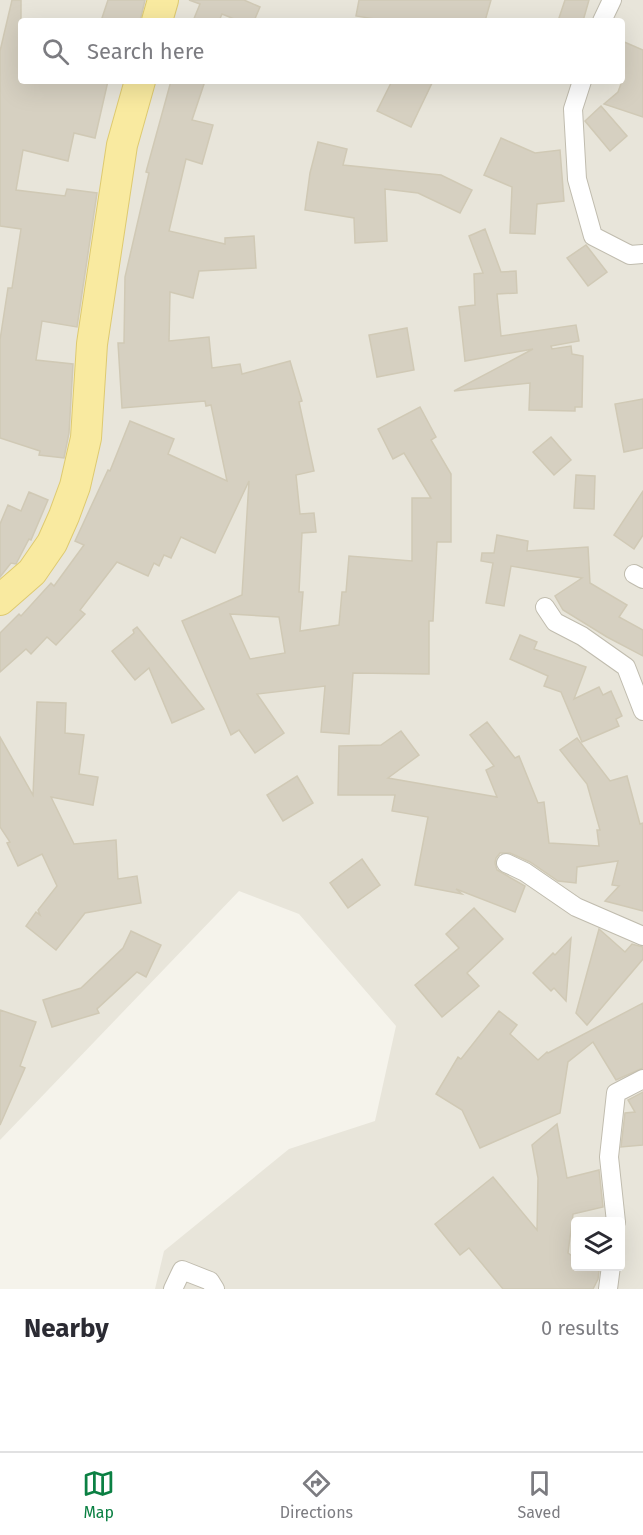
<!DOCTYPE html>
<style>
:root{--surface:#fff;--page:#f2f2f3;--text:#2b2b33;--muted:#7c7c81;--line:#e1e1e2;--accent:#0b8043}
body{margin:0;font-family:"Fira Sans",sans-serif;background:var(--page);color:var(--text)}
.controls{position:absolute;right:18px;bottom:18px;display:grid;overflow:hidden;border-radius:6px;box-shadow:0 6px 24px #0002}
.controls button{width:54px;height:54px;display:grid;place-items:center;padding:0;border:0;border-bottom:2px solid var(--line);background:var(--surface);color:var(--text);font:30px sans-serif}
.list{margin:0;padding:0;list-style:none}
h2{display:flex;justify-content:space-between;align-items:center;height:78px;margin:0;padding:0 24px;font-size:26px}
h2 small{font-size:20px;font-weight:400;color:var(--muted)}
.icon{flex:none;width:33px;height:33px;fill:none;stroke:currentColor;stroke-width:2;stroke-linecap:round;stroke-linejoin:round}
.map{position:relative;flex:none;width:643px;height:1289px;overflow:hidden}
.search{position:absolute;background:var(--surface);box-shadow:0 6px 24px #0002;left:18px;right:18px;top:18px;height:66px;display:flex;align-items:center;gap:15px;box-sizing:border-box;padding:0 21px;border-radius:6px;color:var(--muted);font-size:22px}
.sheet{height:162px;background:var(--surface)}
nav{display:flex;justify-content:space-around;align-items:center;box-sizing:border-box;height:84px;border-top:2px solid var(--line);background:var(--surface);font-size:16px;color:var(--muted)}
nav a{display:grid;justify-items:center;gap:3px}
nav .on{color:var(--accent)}
.map>svg:first-child{display:block}
</style>
<div class="map">
<svg width="643" height="1289" viewBox="0 0 643 1289">
<rect width="100%" height="100%" fill="#f5f3eb"/>
<path fill="#e8e5da" fill-rule="evenodd" d="M 0,0 L 643,0 L 643,1289 L 155,1289 L 164,1251 L 289,1149 L 375,1121 L 396,1026 L 299,914 L 239,891 L 0,1140 ZM 21,21 L 622,21 L 622,81 L 21,81 ZM 576,1222 L 620,1222 L 620,1266 L 576,1266 Z"/>
<g fill="#d6d0c1" stroke="#d0c9b5" stroke-width="1.5" fill-rule="evenodd">
<path d="M 12,0 L 21,0 L 21,81 L 108,81 L 95,138 L 74,133 L 68,161 L 23,150 L 16,190 L 65,196 L 67,189 L 97,193 L 77,327 L 42,321 L 36,360 L 73,364 L 69,433 L 64,458 L 39,455 L 40,451 L 0,438 L 0,340 L 8,288 L 12,288 L 21,229 L 0,226 L 0,51 Z"/>
<path d="M 108,0 L 145,0 L 140,21 L 101,21 Z"/>
<path d="M 189,0 L 244,0 L 260,7 L 254,21 L 239,21 L 222,14 L 219,21 L 193,21 L 200,4 Z"/>
<path d="M 359,0 L 491,0 L 485,21 L 387,21 L 356,16 Z"/>
<path d="M 565,0 L 589,0 L 583,21 L 558,21 Z"/>
<path d="M 622,41 L 643,50 L 643,117 L 604,104 L 618,92 L 622,81 Z"/>
<path d="M 171,81 L 205,81 L 192,120 L 213,125 L 202,164 L 186,159 L 169,231 L 225,244 L 225,238 L 254,236 L 256,268 L 199,271 L 193,298 L 170,292 L 169,341 L 209,337 L 212,368 L 240,364 L 242,374 L 290,361 L 302,401 L 299,402 L 314,471 L 296,475 L 300,514 L 314,513 L 316,532 L 302,533 L 299,592 L 303,592 L 300,631 L 339,625 L 342,592 L 346,592 L 349,556 L 412,561 L 412,498 L 431,498 L 404,453 L 393,459 L 378,429 L 420,407 L 436,437 L 431,440 L 451,474 L 451,542 L 437,542 L 433,621 L 429,621 L 429,674 L 353,673 L 349,734 L 321,732 L 325,686 L 257,694 L 284,733 L 255,753 L 239,730 L 231,735 L 182,621 L 242,595 L 249,481 L 215,553 L 181,537 L 171,558 L 164,555 L 159,566 L 154,563 L 148,576 L 117,562 L 80,610 L 85,614 L 56,645 L 47,637 L 31,654 L 26,649 L 0,672 L 0,633 L 19,614 L 21,616 L 51,583 L 54,586 L 84,545 L 75,541 L 108,470 L 110,471 L 130,421 L 174,439 L 168,454 L 227,481 L 211,405 L 206,406 L 205,401 L 122,408 L 118,343 L 124,343 L 125,277 L 149,173 L 146,172 ZM 230,614 L 279,617 L 285,653 L 250,659 Z"/>
<path d="M 392,81 L 433,81 L 411,127 L 377,111 Z"/>
<path d="M 601,106 L 627,136 L 610,151 L 585,121 Z"/>
<path d="M 501,138 L 535,153 L 560,150 L 564,201 L 537,204 L 535,234 L 510,233 L 512,187 L 484,175 Z"/>
<path d="M 318,142 L 347,149 L 343,165 L 441,175 L 472,190 L 460,213 L 418,193 L 385,189 L 387,241 L 355,243 L 354,218 L 305,210 L 310,173 Z"/>
<path d="M 485,229 L 501,272 L 516,271 L 517,293 L 497,294 L 501,336 L 576,325 L 579,341 L 551,346 L 552,349 L 571,346 L 572,354 L 583,356 L 582,407 L 575,407 L 575,411 L 529,410 L 530,383 L 454,391 L 533,349 L 465,361 L 459,307 L 475,305 L 474,274 L 483,273 L 469,236 Z"/>
<path d="M 586,245 L 607,272 L 588,286 L 567,258 Z"/>
<path d="M 407,328 L 414,370 L 377,377 L 369,335 Z"/>
<path d="M 643,399 L 643,448 L 624,452 L 615,404 Z"/>
<path d="M 551,437 L 571,460 L 554,475 L 533,452 Z"/>
<path d="M 576,475 L 595,476 L 594,509 L 574,508 Z"/>
<path d="M 643,491 L 643,535 L 634,549 L 614,535 Z"/>
<path d="M 29,492 L 48,500 L 31,540 L 29,539 L 16,564 L 11,563 L 0,577 L 0,524 L 8,505 L 21,511 Z"/>
<path d="M 497,535 L 528,541 L 527,551 L 588,547 L 590,583 L 627,605 L 619,617 L 643,630 L 643,656 L 607,637 L 563,610 L 555,596 L 582,578 L 511,566 L 504,606 L 486,603 L 493,563 L 481,561 L 482,553 L 494,553 Z"/>
<path d="M 137,627 L 204,709 L 172,723 L 149,668 L 135,680 L 112,651 L 134,633 L 133,630 Z"/>
<path d="M 520,635 L 537,642 L 534,649 L 586,667 L 574,699 L 599,687 L 603,695 L 611,691 L 622,716 L 616,719 L 619,726 L 582,742 L 561,692 L 544,686 L 548,676 L 510,659 Z"/>
<path d="M 37,702 L 66,703 L 65,733 L 84,735 L 79,774 L 98,777 L 93,805 L 51,797 L 74,844 L 116,840 L 118,879 L 137,876 L 141,903 L 85,913 L 56,950 L 26,926 L 36,912 L 40,915 L 38,910 L 57,886 L 42,854 L 18,866 L 7,843 L 10,842 L 0,827 L 0,737 L 33,795 Z"/>
<path d="M 487,722 L 515,758 L 519,756 L 538,803 L 544,802 L 549,843 L 599,846 L 597,830 L 600,830 L 587,784 L 560,750 L 577,738 L 610,781 L 627,776 L 640,824 L 643,823 L 643,911 L 605,901 L 619,886 L 612,885 L 618,861 L 577,867 L 576,883 L 558,881 L 530,862 L 510,853 L 500,853 L 496,858 L 495,863 L 497,870 L 525,886 L 515,912 L 456,889 L 462,894 L 415,885 L 428,817 L 392,811 L 395,795 L 338,795 L 339,746 L 381,745 L 401,731 L 419,755 L 388,778 L 497,797 L 486,770 L 494,766 L 470,735 Z"/>
<path d="M 297,776 L 313,803 L 283,821 L 267,795 Z"/>
<path d="M 362,859 L 380,885 L 348,908 L 330,883 Z"/>
<path d="M 474,908 L 503,939 L 467,973 L 479,986 L 442,1017 L 415,985 L 459,948 L 446,934 Z"/>
<path d="M 599,929 L 625,952 L 632,944 L 643,947 L 643,959 L 587,1025 L 576,1013 Z"/>
<path d="M 131,931 L 161,945 L 146,977 L 137,972 L 97,1009 L 99,1013 L 52,1027 L 43,1000 L 81,988 L 123,948 Z"/>
<path d="M 571,938 L 566,1001 L 554,988 L 551,991 L 533,973 L 553,953 L 555,955 Z"/>
<path d="M 643,1003 L 643,1068 L 616,1080 L 593,1042 L 568,1062 L 560,1113 L 480,1148 L 462,1110 L 436,1094 L 458,1057 L 461,1059 L 499,1011 L 517,1025 L 510,1034 L 538,1060 L 547,1052 L 548,1053 Z"/>
<path d="M 0,1010 L 36,1022 L 20,1066 L 25,1068 L 0,1125 Z"/>
<path d="M 643,1092 L 643,1145 L 621,1147 L 625,1113 L 635,1112 L 628,1100 Z"/>
<path d="M 557,1124 L 567,1178 L 599,1170 L 603,1207 L 573,1214 L 568,1253 L 576,1259 L 576,1266 L 590,1266 L 599,1271 L 598,1279 L 593,1289 L 503,1289 L 469,1248 L 460,1255 L 435,1224 L 493,1177 L 537,1230 L 538,1178 L 532,1145 Z"/>
</g>
<g fill="none" stroke-linecap="round" stroke-linejoin="round">
<g stroke="#c0bcae" stroke-width="20">
<g id="minor">
<path d="M 602,21 L 612,0"/>
<path d="M 582,81 L 573,109 L 577,179 L 593,236 L 630,255 L 643,254"/>
<path d="M 634,574 L 643,579"/>
<path d="M 545,607 L 555,622 L 582,636 L 626,667 L 643,711"/>
<path d="M 506,863 L 525,872 L 576,907 L 643,936"/>
<path d="M 616,1222 L 609,1157 L 616,1093 L 643,1079"/>
<path d="M 173,1289 L 182,1270 L 210,1281 L 215,1289"/>
<path d="M 608,1289 L 611,1266"/>
</g>
</g>
<g stroke="#deca70" stroke-width="32">
<g id="primary">
<path d="M 157,21 L 163,0"/>
<path d="M 0,600 L 32,572 L 52,543 L 64,516 L 75,486 L 86,438 L 92,344 L 122,145 L 140,81"/>
</g>
</g>
<use href="#minor" stroke="#fff" stroke-width="18"/>
<use href="#primary" stroke="#f9eaa0" stroke-width="30"/>
</g>
</svg>
<div class="controls">
<button><svg class="icon" aria-label="layers" viewBox="0 0 24 24"><path d="M12 4l9 5-9 5-9-5zM3 14l9 5 9-5"/></svg></button>
</div>
<div class="search"><svg class="icon" aria-label="search" viewBox="0 0 24 24"><circle cx="10" cy="10" r="6"/><path d="M15 15l6 6"/></svg>Search here</div>
</div>
<section class="sheet">
<h2>Nearby<small>0 results</small></h2>
<ul class="list">
</ul>
</section>
<nav>
<a class="on"><svg class="icon" aria-label="map" viewBox="0 0 24 24"><path d="M3 6l6-2 6 2 6-2v14l-6 2-6-2-6 2zM9 4v14M15 6v14"/></svg>Map</a>
<a><svg class="icon" aria-label="directions" viewBox="0 0 24 24"><path d="M12 3l9 9-9 9-9-9zM9 14v-3h6M13 9l2 2-2 2"/></svg>Directions</a>
<a><svg class="icon" aria-label="saved" viewBox="0 0 24 24"><path d="M7 4h10v16l-5-4-5 4z"/></svg>Saved</a>
</nav>
